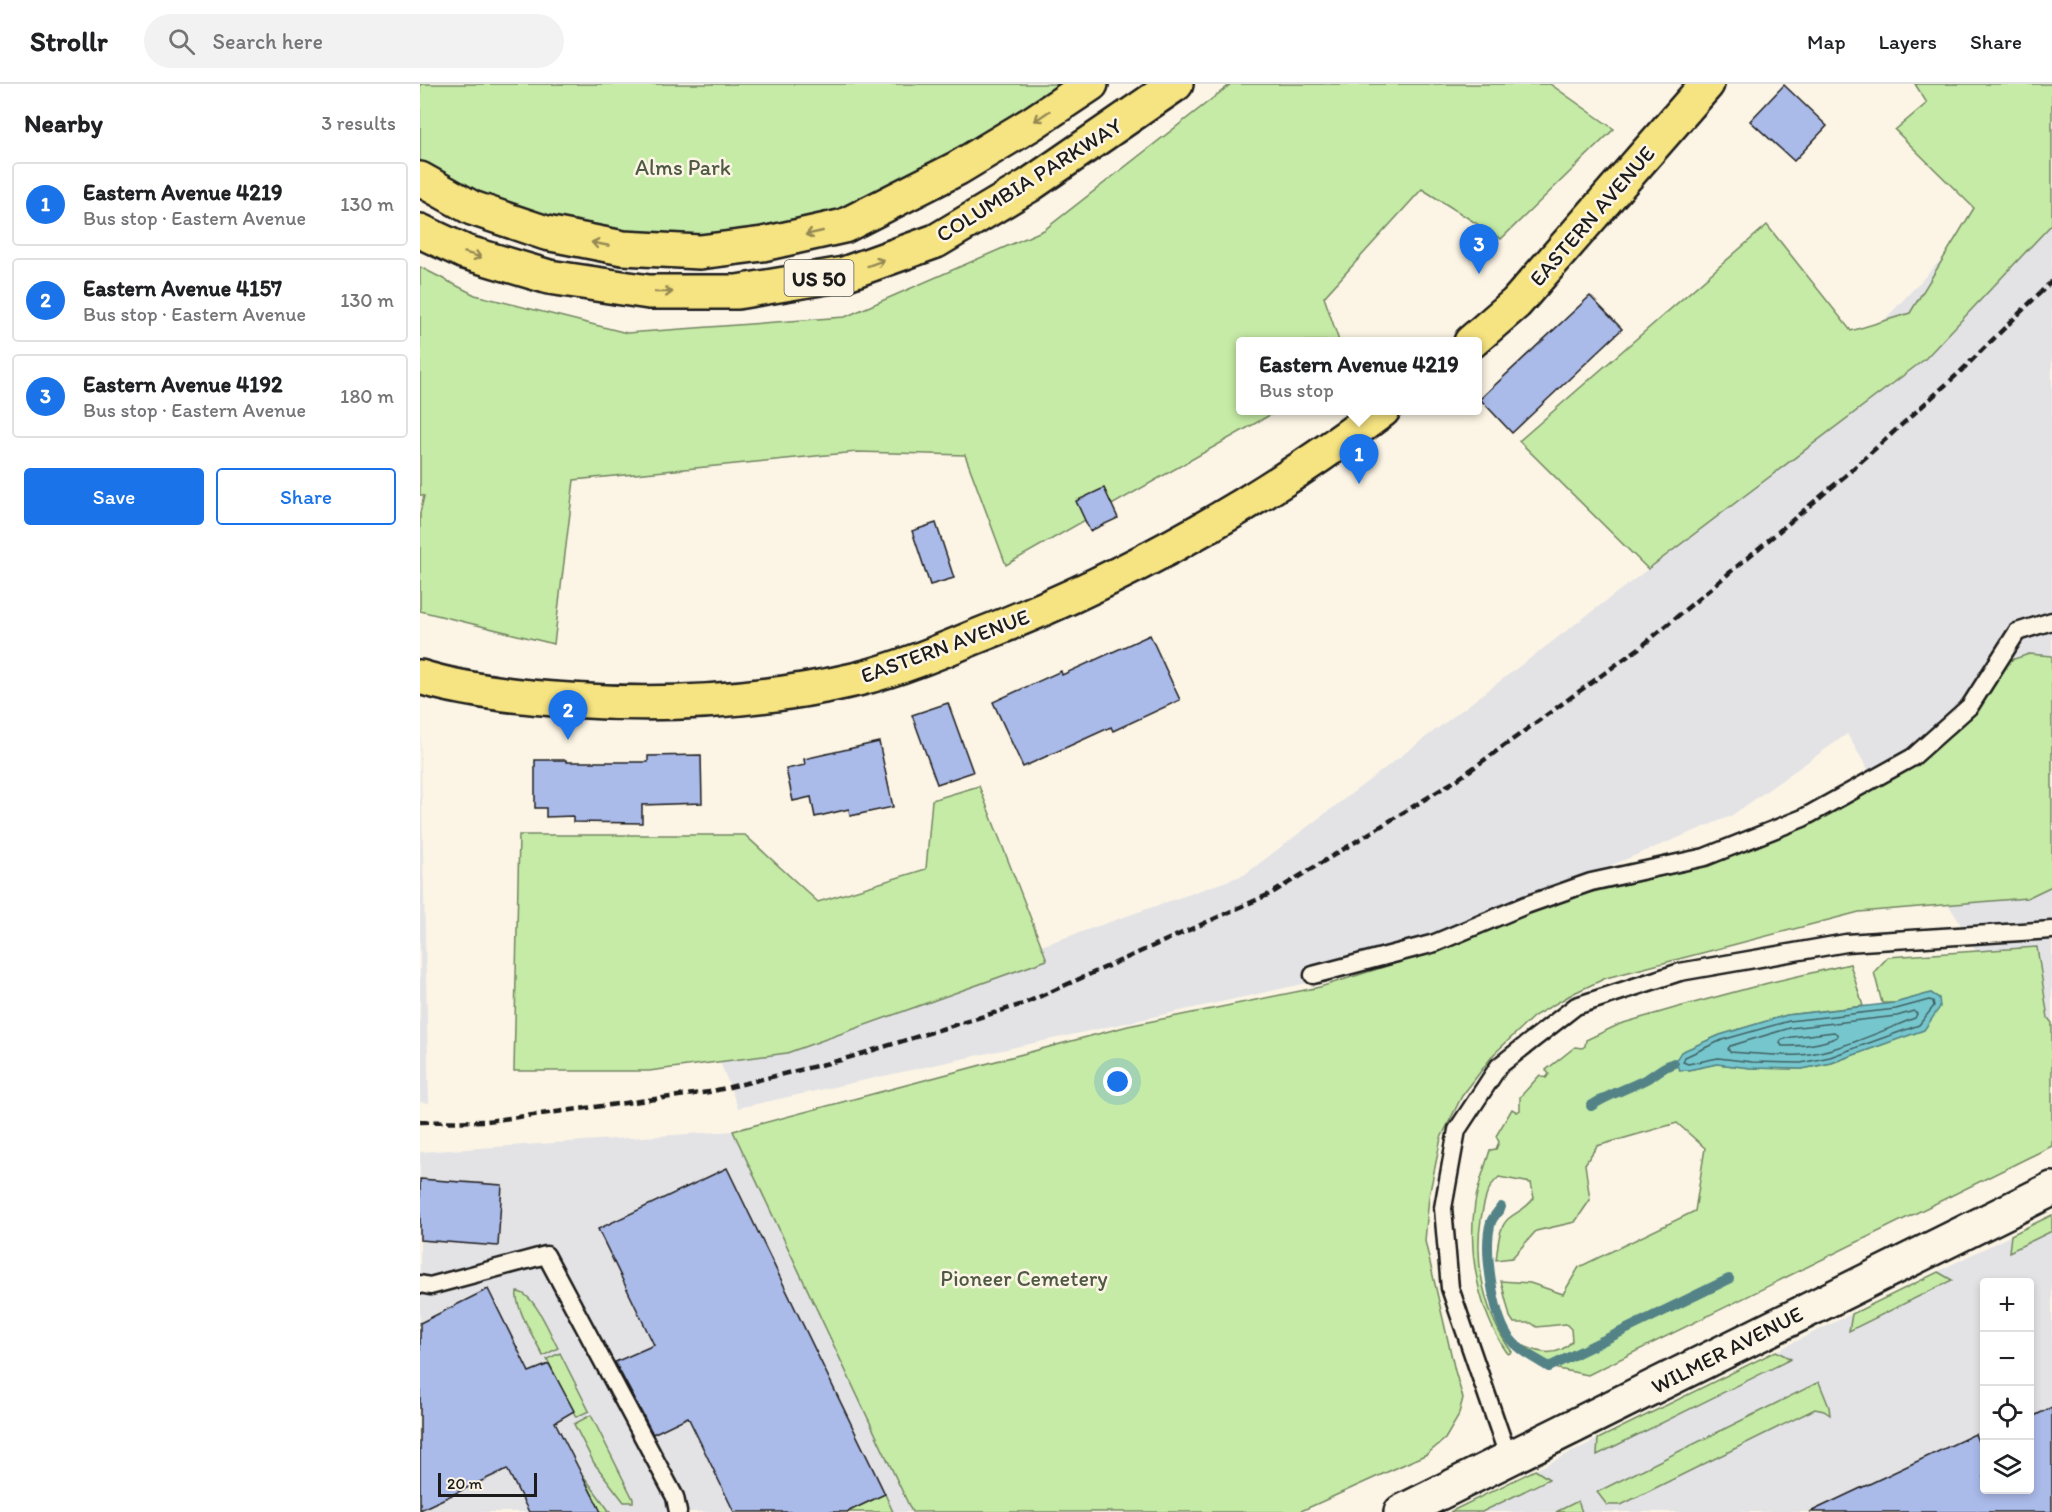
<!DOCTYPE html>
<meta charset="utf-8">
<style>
:root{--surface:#fff;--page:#f2f2f2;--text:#202124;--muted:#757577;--line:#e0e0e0;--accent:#1a73e8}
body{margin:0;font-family:Itim,sans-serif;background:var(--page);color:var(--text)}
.controls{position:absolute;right:18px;bottom:18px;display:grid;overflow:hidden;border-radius:6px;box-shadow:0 3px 9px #0003}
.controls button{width:54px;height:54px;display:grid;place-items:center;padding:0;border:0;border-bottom:2px solid var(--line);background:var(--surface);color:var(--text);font:30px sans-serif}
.scale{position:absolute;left:18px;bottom:15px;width:99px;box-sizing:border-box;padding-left:6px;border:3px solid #1c1c1c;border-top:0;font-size:16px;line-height:21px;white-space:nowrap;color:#1c1c1c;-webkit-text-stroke:4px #fcf5e5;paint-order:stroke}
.you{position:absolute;left:698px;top:998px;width:21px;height:21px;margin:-15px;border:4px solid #fff;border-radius:50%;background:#1a73e8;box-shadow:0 0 0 9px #1a73e833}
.badge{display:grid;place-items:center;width:39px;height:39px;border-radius:50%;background:var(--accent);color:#fff;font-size:20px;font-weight:700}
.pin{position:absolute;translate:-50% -50px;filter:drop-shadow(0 2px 3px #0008)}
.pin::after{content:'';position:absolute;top:32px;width:21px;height:18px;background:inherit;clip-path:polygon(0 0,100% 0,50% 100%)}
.popup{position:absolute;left:816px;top:253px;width:246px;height:78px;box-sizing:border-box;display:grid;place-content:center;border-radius:6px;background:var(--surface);filter:drop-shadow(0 2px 4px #0005);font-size:20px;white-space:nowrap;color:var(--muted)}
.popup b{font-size:22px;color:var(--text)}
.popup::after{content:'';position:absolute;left:50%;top:100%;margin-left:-12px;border:12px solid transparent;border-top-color:var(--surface)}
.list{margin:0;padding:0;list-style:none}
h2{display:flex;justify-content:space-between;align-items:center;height:78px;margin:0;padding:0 24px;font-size:26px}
h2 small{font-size:20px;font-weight:400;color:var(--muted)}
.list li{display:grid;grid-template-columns:39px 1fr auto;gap:18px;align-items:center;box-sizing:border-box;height:84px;margin:0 12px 12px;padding:0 12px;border:2px solid var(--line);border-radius:6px}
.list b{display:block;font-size:22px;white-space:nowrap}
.list p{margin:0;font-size:20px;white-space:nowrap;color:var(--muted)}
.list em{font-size:20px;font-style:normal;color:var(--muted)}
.actions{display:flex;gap:12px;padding:18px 24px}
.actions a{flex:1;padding:14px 0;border:2px solid var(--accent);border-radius:6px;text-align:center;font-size:21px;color:var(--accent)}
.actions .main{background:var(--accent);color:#fff}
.icon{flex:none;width:33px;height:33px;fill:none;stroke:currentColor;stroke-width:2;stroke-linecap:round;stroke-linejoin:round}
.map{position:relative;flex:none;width:1632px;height:1428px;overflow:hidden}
header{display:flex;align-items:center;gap:36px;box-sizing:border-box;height:84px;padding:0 30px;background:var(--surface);border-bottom:2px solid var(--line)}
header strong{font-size:28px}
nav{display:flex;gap:33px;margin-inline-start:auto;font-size:21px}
.search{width:420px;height:54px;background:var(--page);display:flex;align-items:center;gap:15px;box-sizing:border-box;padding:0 21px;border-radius:33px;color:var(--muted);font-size:22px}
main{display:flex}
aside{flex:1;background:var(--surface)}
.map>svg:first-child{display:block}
</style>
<header>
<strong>Strollr</strong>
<div class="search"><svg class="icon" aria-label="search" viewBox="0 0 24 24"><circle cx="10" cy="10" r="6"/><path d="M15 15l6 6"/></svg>Search here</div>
<nav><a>Map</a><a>Layers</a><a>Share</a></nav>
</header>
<main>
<aside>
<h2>Nearby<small>3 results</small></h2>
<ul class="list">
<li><span class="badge">1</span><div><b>Eastern Avenue 4219</b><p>Bus stop · Eastern Avenue</p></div><em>130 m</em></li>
<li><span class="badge">2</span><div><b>Eastern Avenue 4157</b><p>Bus stop · Eastern Avenue</p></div><em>130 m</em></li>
<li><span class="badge">3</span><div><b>Eastern Avenue 4192</b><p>Bus stop · Eastern Avenue</p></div><em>180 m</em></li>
</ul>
<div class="actions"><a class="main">Save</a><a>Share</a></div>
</aside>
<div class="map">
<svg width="1632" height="1428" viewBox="0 0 1632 1428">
<rect width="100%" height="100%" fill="#fcf5e5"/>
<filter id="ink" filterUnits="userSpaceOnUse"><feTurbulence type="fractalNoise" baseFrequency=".0167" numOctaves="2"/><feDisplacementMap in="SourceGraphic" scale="12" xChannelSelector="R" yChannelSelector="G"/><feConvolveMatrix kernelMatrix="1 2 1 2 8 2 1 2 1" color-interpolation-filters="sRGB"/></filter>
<g filter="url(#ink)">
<g fill="#e3e3e6" fill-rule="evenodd">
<path d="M 1632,58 L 1632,994 L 1427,650 L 1311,732 L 924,891 L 318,1024 L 299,975 L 824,791 L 1298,432 L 1291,420 Z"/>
<path d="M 0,639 L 9,1019 L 0,1018 Z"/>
<path d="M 313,1047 L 492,1428 L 0,1428 L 0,1068 Z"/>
<path d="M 1632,1131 L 1632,1428 L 1030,1428 L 1115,1386 ZM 1564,1198 L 1610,1198 L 1610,1406 L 1564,1406 Z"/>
</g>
<g fill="#c6eba6" stroke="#718461" stroke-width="1.5">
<path d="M 0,0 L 671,0 L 424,142 L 203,164 L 0,95 Z"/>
<path d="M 811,0 L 1130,0 L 1194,45 L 1081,155 L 1002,105 L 904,213 L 919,257 L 820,258 L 820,326 L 857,327 L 586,481 L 545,371 L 437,368 L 154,396 L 134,560 L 0,527 L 0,429 L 4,412 L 0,411 L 0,183 L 55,211 L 207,249 L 425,233 L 624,146 Z"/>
<path d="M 1495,0 L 1632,0 L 1632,140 L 1505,275 L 1228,485 L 1099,357 L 1347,141 L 1431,247 L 1490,229 L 1554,124 L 1475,46 L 1507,19 Z"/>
<path d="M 1609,570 L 1632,572 L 1632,802 L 1607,814 L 1439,828 L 1186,894 L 1154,909 L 1114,932 L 1074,970 L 1042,1012 L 1021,1054 L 1009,1112 L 1005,1157 L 1035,1287 L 1043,1314 L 1038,1333 L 1025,1355 L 1007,1370 L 879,1428 L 492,1428 L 313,1047 L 708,942 L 900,903 L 1040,859 L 1138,816 L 1285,782 L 1388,739 L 1501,678 L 1556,628 L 1585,578 Z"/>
<path d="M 559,702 L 627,876 L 367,969 L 229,987 L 94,987 L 99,751 L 325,751 L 398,818 L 506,785 L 512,716 Z"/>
<path d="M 1617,863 L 1628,934 L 1632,939 L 1632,1062 L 1168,1291 L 1138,1285 L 1103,1265 L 1104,1262 C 1121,1270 1139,1273 1152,1257 L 1151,1245 L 1146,1240 L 1117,1243 L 1111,1239 L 1094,1239 L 1090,1233 L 1081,1197 L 1110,1199 L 1143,1210 L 1159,1183 L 1275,1127 L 1285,1064 L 1257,1039 L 1177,1062 L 1165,1080 L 1170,1116 L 1155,1138 L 1116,1147 L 1092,1174 L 1076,1176 C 1078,1164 1078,1144 1088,1135 C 1099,1126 1104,1127 1114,1114 L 1111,1099 L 1079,1093 C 1066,1104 1064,1119 1061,1135 C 1054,1180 1065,1231 1092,1268 L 1088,1270 C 1059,1229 1047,1169 1055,1119 C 1058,1101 1065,1083 1070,1066 L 1076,1065 L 1079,1058 L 1076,1052 L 1092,1025 L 1097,1028 L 1100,1026 L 1100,1013 L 1120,991 L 1126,994 L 1129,990 L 1126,986 L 1155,963 L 1162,964 L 1165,962 L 1166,956 L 1200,940 L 1255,924 L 1348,899 L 1430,880 L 1443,922 L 1367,931 L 1300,951 L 1261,968 L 1260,986 L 1268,986 L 1297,980 L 1331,984 L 1382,985 L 1412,979 L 1504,945 L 1511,909 L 1475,919 L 1462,919 L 1454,888 L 1468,873 Z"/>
<path d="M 1632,1131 L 1632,1147 L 1589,1168 L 1591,1151 Z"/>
<path d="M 1518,1188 L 1532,1196 L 1429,1247 L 1432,1230 Z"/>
<path d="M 97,1208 C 114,1208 130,1250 138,1264 L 123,1272 C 116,1257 94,1222 97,1208 Z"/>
<path d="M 1356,1267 L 1371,1275 L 1177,1371 L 1178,1355 Z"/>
<path d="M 140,1269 L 169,1327 L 156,1333 L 127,1275 Z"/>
<path d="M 1399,1298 L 1409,1323 L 1410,1331 L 1404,1327 L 1395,1325 L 1201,1421 L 1187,1421 L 1177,1408 Z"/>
<path d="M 171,1331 L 213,1415 L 213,1418 L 204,1418 L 174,1379 L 154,1340 Z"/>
<path d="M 1115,1386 L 1129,1395 L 1062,1428 L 1030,1428 Z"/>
<path d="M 162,1390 L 190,1428 L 167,1428 L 178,1422 Z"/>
<path d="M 465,1410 L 473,1428 L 427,1428 Z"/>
<path d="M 1158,1417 L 1162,1428 L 1136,1428 Z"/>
</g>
<path fill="#76c7cd" stroke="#528386" stroke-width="1.5" d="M 1511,909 L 1519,914 L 1520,923 L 1504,946 L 1411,979 L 1382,985 L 1331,984 L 1297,980 L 1268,986 L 1260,986 L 1254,979 L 1261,968 L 1300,951 L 1367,931 L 1475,919 Z"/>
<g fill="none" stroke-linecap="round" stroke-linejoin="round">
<g stroke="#406063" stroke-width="1.5">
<path d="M 1509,916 L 1513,917 L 1514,922 L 1499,941 L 1410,973 L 1381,979 L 1332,978 L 1298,974 L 1268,980 L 1263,978 L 1265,973 L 1302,956 L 1369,937 L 1476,925 Z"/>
<path d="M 1494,927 L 1497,930 L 1495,934 C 1461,947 1415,969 1380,971 C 1357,972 1333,970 1310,968 L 1308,965 L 1310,962 L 1370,944 L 1477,932 Z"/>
<path d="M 1414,948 L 1417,950 L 1417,953 C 1400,961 1381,962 1362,962 L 1360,959 L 1361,956 L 1372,953 Z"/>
</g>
<g stroke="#528386" stroke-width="10">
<path d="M 1171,1022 C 1190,1009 1211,1004 1230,993 C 1239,987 1243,983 1254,979"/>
<path d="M 1081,1123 C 1078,1128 1073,1133 1071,1138 C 1063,1164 1073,1229 1088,1252 C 1097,1266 1115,1274 1129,1283 L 1309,1195"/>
</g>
</g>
<g fill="#aabae9" stroke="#1c1c1c" stroke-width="1.5">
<path d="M 1364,1 L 1407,42 L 1374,77 L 1330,37 Z"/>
<path d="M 1170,212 L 1202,245 L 1092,349 L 1060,315 Z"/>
<path d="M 684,404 L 698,434 L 670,447 L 656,417 Z"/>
<path d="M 516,439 L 534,494 L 510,501 L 492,447 Z"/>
<path d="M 730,551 L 760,616 L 693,647 L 691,643 L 603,683 L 573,618 L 641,587 L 642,591 Z"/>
<path d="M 528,619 L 553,688 L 517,700 L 492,631 Z"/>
<path d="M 459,658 L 473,723 L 430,732 L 429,725 L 395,733 L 391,713 L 373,717 L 366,685 L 385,681 L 384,675 Z"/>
<path d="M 281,671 L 282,719 L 222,721 L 222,739 L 153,738 L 153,732 L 126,733 L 126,724 L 115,724 L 115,676 L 146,676 L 146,678 L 228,678 L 228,672 Z"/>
<path d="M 307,1084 L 465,1410 L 427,1428 L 314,1428 L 268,1333 L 233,1350 L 195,1278 L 234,1261 L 178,1145 Z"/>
<path d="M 0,1095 L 82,1101 L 78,1162 L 0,1156 Z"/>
<path d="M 68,1205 L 109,1288 L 129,1280 L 154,1327 L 135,1338 L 181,1428 L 109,1428 L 87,1385 L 0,1426 L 0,1239 Z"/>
<path d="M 1632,1323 L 1632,1428 L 1390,1428 L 1555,1350 L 1559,1360 L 1564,1357 L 1564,1406 L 1610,1406 L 1610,1334 Z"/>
</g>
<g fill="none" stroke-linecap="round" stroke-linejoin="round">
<g stroke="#1c1c1c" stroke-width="21">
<g id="service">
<path d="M 893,891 L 1015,859 L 1106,821 L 1171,798 L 1285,773 L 1383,734 L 1493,673 L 1550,622 L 1597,548 L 1632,537"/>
<path d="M 0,1200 L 10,1202 L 126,1171 L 255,1413 L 258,1428"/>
<path d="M 1089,1375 L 1030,1204 L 1023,1124 L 1037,1046 L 1079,982 L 1156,922 L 1260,888 L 1426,859 L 1632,846"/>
</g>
</g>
<g stroke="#1c1c1c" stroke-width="38">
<path id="tertiary" d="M 981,1428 L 1632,1105"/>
</g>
<g stroke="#1c1c1c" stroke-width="38">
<g id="primary">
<path d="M 1051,258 L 1096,219 L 1287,0"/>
<path d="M 0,593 C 45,607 102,613 149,616 C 246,623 343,617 438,595 C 478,585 517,569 555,553 C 700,497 839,420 963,326"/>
</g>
</g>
<g stroke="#1c1c1c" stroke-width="38">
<g id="motorway">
<path d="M 0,95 L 52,124 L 126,149 L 203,164 L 280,168 L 343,160 L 424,142 L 538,84 L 611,40 L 671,0"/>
<path d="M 0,147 L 45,168 L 129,193 L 229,208 L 317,208 L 424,190 L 516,157 L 608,102 L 756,0"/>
</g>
</g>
<use href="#service" stroke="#fcf5e5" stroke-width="16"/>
<use href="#tertiary" stroke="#fcf5e5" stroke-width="33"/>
<use href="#primary" stroke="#f6e381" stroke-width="33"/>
<use href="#motorway" stroke="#f6e381" stroke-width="33"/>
<path stroke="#1c1c1c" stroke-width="4.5" stroke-dasharray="9 4.5" stroke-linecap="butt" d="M 0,1038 L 67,1037 L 289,1008 L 421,976 L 603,920 L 852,809 L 1038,695 L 1222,562 L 1425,392 L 1541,287 L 1632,197"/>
</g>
<defs><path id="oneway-shaft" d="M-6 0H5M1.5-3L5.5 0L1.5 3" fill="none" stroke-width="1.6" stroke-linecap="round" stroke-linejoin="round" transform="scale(1.5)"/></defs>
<g stroke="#948954">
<use href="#oneway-shaft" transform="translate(622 32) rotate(146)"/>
<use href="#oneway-shaft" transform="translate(394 149) rotate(167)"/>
<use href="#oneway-shaft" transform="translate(180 160) rotate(-169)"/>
<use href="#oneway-shaft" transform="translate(53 171) rotate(17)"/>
<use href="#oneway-shaft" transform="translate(456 179) rotate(-20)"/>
<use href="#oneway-shaft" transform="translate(244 208)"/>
</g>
</g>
<g text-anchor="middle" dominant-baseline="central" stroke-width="5" stroke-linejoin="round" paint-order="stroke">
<rect fill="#fcf5e5" stroke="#5f5d58" stroke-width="1.5" x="364.5" y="176" width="69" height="36" rx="4.5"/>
<g font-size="21" font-weight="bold" fill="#1c1c1c">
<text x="399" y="194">US 50</text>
</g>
<g font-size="22" fill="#4f5a45" stroke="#fcf5e5">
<text x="263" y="83">Alms Park</text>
<text x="604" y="1194">Pioneer Cemetery</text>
</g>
<g font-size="22" fill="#1c1c1c" stroke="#fcf5e5">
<text transform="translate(609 96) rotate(-32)">COLUMBIA PARKWAY</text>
<text transform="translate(1172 132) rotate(-49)">EASTERN AVENUE</text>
<text transform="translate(525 562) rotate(-20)">EASTERN AVENUE</text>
<text transform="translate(1307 1266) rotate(-27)">WILMER AVENUE</text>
</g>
</g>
</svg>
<div class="controls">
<button>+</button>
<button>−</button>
<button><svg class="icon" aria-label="locate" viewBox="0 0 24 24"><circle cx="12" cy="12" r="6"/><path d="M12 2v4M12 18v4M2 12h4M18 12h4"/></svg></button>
<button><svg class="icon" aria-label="layers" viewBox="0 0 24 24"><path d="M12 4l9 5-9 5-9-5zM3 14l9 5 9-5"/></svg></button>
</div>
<div class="scale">20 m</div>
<div class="you"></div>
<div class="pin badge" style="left:939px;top:400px">1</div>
<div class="popup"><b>Eastern Avenue 4219</b>Bus stop</div>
<div class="pin badge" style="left:148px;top:656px">2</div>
<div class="pin badge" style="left:1059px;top:190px">3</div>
</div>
</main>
